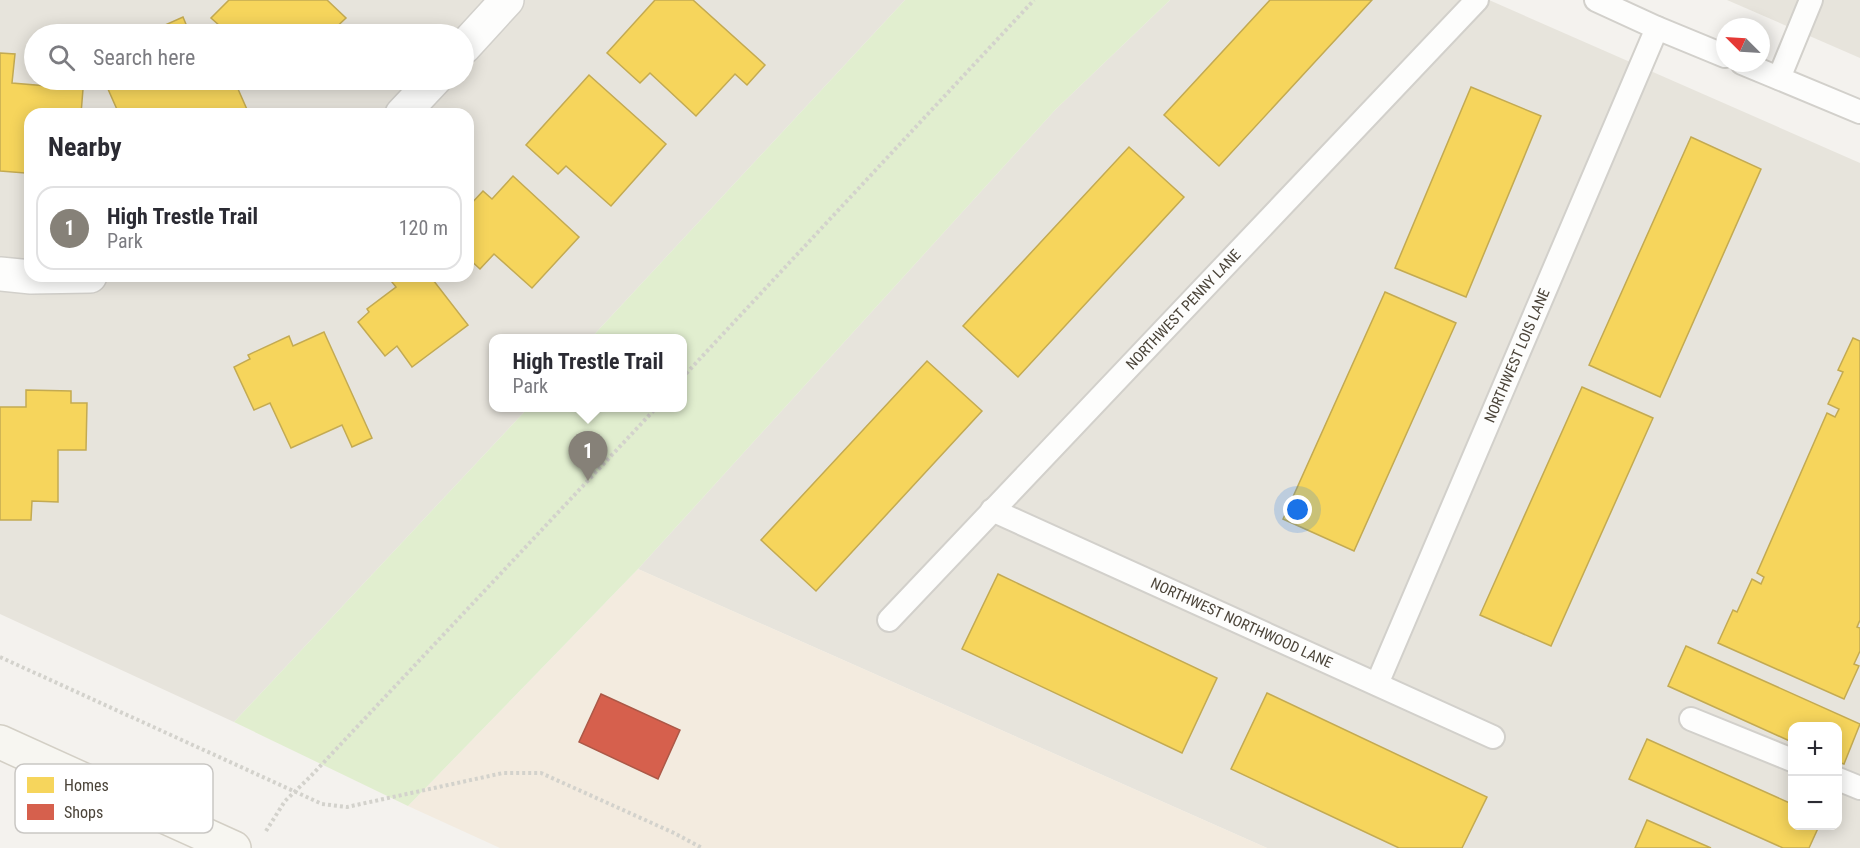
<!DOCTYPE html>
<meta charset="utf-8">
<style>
:root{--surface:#fff;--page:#f7f7f7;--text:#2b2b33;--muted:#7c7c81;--line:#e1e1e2;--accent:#868178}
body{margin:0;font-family:"Roboto Condensed",sans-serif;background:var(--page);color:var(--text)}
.controls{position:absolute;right:18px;bottom:18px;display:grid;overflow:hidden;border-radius:12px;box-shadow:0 3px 15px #0003}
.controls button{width:54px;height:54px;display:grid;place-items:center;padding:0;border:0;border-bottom:2px solid var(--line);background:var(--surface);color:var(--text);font:30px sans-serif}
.compass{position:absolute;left:1716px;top:18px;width:54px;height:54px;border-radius:50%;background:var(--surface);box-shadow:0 3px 15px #0003;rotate:294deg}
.you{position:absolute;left:1298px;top:510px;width:21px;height:21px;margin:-15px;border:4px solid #fff;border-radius:50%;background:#1a73e8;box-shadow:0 0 0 9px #1a73e833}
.badge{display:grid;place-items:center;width:39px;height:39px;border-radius:50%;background:var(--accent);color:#fff;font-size:20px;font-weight:700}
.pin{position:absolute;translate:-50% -50px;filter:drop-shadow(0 2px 3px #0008)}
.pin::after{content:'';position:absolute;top:32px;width:21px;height:18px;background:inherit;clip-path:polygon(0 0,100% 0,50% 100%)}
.popup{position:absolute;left:489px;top:334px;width:198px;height:78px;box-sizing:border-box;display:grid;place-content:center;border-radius:12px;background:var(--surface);filter:drop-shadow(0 2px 4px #0005);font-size:20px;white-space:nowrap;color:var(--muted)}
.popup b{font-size:22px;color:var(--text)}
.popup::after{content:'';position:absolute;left:50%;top:100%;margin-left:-12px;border:12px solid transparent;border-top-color:var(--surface)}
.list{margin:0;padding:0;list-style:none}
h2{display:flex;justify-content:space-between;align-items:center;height:78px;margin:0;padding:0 24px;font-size:26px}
h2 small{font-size:20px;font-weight:400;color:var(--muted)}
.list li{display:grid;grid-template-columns:39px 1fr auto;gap:18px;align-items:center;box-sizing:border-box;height:84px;margin:0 12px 12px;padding:0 12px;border:2px solid var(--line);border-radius:18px}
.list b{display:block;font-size:22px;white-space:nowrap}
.list p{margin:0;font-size:20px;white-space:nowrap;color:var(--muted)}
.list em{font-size:20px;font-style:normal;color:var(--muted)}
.icon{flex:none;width:33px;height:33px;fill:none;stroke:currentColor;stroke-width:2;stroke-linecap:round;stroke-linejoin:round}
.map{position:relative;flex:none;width:1860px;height:848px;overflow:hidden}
.search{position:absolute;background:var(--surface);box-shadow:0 3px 15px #0003;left:24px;top:24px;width:450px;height:66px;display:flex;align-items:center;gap:15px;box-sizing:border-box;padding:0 21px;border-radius:33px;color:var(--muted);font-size:22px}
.panel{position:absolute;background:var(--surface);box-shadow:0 3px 15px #0003;left:24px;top:108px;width:450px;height:174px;border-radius:18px}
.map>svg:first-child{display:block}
</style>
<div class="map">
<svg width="1860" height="848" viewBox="0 0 1860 848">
<rect width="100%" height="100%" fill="#f4f2ee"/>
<g fill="#e7e4dc" fill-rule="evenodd">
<path d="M 0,0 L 905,0 L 591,338 L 494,338 L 494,408 L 528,408 L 234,722 L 0,614 ZM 34,34 L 464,34 L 464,80 L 34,80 ZM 30,114 L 468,114 L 468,276 L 30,276 Z"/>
<path d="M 1170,0 L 1489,0 L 1860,163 L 1860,848 L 1267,848 L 638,569 L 1056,109 ZM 1792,726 L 1838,726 L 1838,826 L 1792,826 Z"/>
<path d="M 1727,0 L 1860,0 L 1860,58 Z"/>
</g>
<path fill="#f3ebdf" d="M 638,569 L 1267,848 L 500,848 L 408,806 Z"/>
<path fill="#e1eecf" d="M 905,0 L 1170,0 L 1056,109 L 638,569 L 408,806 L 234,722 L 528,408 L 682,408 L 682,338 L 591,338 Z"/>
<g fill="#f6d55c" stroke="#c3aa52" stroke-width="1.5">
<path d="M 229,0 L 327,0 L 346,18 L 329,34 L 302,34 L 293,25 L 284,34 L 229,34 L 211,18 Z"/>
<path d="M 655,0 L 693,0 L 765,65 L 747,85 L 735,74 L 696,116 L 650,73 L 640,83 L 607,53 Z"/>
<path d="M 1270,0 L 1372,0 L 1219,166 L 1164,115 Z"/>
<path d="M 183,17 L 190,34 L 159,34 L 156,29 Z"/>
<path d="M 0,53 L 15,54 L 12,83 L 83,89 L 81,114 L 30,114 L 30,149 L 27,149 L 25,173 L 0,171 Z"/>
<path d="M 589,75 L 666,144 L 611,206 L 566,166 L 558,174 L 526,145 Z"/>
<path d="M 104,80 L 234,80 L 249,114 L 119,114 Z"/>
<path d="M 1471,87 L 1541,116 L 1466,297 L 1395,268 Z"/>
<path d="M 1691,137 L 1761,169 L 1660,397 L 1589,365 Z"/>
<path d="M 1129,147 L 1184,197 L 1018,377 L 963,326 Z"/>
<path d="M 513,176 L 579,237 L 532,288 L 494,254 L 480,269 L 468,258 L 468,207 L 483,191 L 492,199 Z"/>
<path d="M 389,276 L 430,276 L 468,325 L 412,367 L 397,346 L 385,356 L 358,322 L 369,312 L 367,309 L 396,287 L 388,277 Z"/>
<path d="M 1385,292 L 1456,323 L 1354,551 L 1283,519 Z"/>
<path d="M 324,332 L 372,438 L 352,447 L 342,425 L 291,448 L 270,403 L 254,410 L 234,367 L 250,359 L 248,355 L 289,336 L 293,346 Z"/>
<path d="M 1853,338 L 1860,341 L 1860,620 L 1857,627 L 1860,628 L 1860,651 L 1854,664 L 1859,666 L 1844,699 L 1718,643 L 1733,610 L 1737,612 L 1752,579 L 1761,584 L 1764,577 L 1757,573 L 1827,413 L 1835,417 L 1839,409 L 1828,404 L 1843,372 L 1838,370 Z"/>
<path d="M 927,361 L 982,411 L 816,591 L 761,540 Z"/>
<path d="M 1582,387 L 1653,418 L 1551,646 L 1480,615 Z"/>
<path d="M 26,390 L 71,391 L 71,403 L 87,403 L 86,450 L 58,450 L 58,502 L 32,501 L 31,520 L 0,520 L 0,407 L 26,407 Z"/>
<path d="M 998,574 L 1217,678 L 1182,753 L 962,649 Z"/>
<path d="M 1686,646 L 1860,724 L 1844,764 L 1838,762 L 1838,726 L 1792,726 L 1792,742 L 1668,686 Z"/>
<path d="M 1267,693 L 1487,797 L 1462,848 L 1399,848 L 1231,769 Z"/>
<path d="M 1647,739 L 1792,804 L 1792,826 L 1819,826 L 1809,848 L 1783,848 L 1629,779 Z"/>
<path d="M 1647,820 L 1711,848 L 1635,848 Z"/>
</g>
<path fill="#d6604d" stroke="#ac5847" stroke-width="1.5" d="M 601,694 L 680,730 L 658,779 L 579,742 Z"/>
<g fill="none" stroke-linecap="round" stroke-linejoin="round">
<g stroke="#d2d0cb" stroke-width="26">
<g id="lane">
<path d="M 1596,0 L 1657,28 L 1725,56"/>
<path d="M 1742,63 L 1860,112"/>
<path d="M 1779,78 L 1811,0"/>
<path id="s1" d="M 992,510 L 1493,737"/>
<path id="s2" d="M 889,620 L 1477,0"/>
<path id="s3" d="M 1377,684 L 1657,28"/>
<path d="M 1691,719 L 1792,760"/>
<path d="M 1838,779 L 1860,788"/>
</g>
</g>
<g stroke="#d2d0cb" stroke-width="36">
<g id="street">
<path d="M 464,47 L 507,0"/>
<path d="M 402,114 L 434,80"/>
<path d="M 0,274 L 31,277 L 90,276"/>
</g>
</g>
<g stroke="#d3cfc5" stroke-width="36">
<path id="secondary" d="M 0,742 L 234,848"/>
</g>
<g stroke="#d3d2cc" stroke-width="4" stroke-dasharray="3 3" stroke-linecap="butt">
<path d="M 682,378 L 1034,0"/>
<path d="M 0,657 L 322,804 L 347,807 L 503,773 L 541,773 L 674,833 L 702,848"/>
<path d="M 266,831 L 285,801 L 310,777 L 656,408"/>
</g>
<use href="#lane" stroke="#fdfdfc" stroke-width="22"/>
<use href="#street" stroke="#fdfdfc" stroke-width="33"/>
<use href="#secondary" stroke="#f7f6f1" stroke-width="33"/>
</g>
<g text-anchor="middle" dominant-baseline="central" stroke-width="6" stroke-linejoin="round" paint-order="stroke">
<g font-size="15" fill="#4b4439" stroke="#fff">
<text stroke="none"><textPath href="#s2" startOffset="428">NORTHWEST PENNY LANE</textPath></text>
<text stroke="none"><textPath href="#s3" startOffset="357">NORTHWEST LOIS LANE</textPath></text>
<text stroke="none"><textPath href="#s1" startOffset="274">NORTHWEST NORTHWOOD LANE</textPath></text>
</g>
</g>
<rect x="15" y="764" width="198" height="69" rx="9" fill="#fff" stroke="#c9c7c4" stroke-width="1.5"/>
<rect x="27" y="777" width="27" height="16" fill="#f6d55c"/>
<rect x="27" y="804" width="27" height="16" fill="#d6604d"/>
<g font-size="16" fill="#4b4439">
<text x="64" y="791">Homes</text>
<text x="64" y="818">Shops</text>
</g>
</svg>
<div class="controls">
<button>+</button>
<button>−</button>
</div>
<svg class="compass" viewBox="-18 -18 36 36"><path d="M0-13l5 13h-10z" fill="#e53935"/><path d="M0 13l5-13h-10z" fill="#7c7c81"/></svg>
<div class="you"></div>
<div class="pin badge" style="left:588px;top:481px">1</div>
<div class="popup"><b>High Trestle Trail</b>Park</div>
<div class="search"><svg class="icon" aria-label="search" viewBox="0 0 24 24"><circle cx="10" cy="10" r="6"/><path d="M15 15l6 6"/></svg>Search here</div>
<section class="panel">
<h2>Nearby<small></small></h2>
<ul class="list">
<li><span class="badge">1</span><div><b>High Trestle Trail</b><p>Park</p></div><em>120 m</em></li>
</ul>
</section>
</div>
